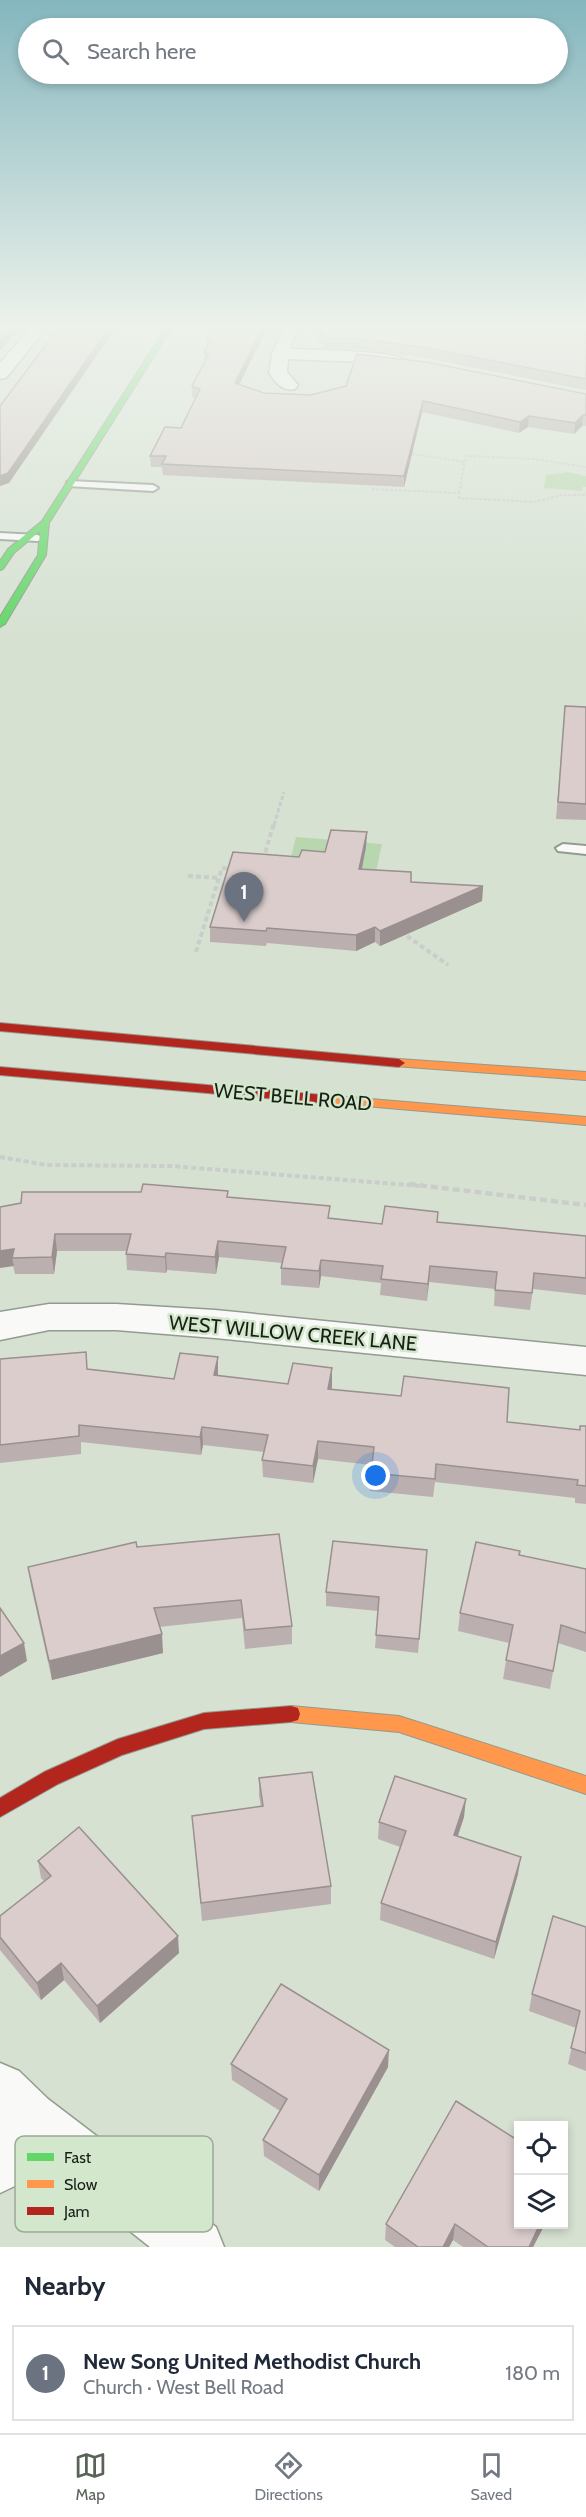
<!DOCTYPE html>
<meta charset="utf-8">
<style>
:root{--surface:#fff;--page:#f6f6f7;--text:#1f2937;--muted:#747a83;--line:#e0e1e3;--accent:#5a6358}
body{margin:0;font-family:Cabin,sans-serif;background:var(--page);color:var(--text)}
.controls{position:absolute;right:18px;bottom:18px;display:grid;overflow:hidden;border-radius:0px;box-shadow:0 3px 9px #0003}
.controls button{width:54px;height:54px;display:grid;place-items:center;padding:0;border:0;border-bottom:2px solid var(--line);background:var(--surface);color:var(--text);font:30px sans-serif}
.you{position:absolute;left:376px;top:1476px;width:21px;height:21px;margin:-15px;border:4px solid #fff;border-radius:50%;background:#1a73e8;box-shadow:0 0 0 9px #1a73e833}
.badge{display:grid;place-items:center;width:39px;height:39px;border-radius:50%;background:var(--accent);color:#fff;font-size:20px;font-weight:700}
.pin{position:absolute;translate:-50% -50px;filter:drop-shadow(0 2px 3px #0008)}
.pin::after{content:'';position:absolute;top:32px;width:21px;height:18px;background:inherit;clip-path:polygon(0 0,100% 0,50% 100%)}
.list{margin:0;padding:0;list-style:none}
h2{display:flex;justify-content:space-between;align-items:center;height:78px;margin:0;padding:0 24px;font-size:26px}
h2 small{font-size:20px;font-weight:400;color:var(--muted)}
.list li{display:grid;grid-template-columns:39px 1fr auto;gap:18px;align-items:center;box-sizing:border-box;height:96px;margin:0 12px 12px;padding:0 12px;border:2px solid var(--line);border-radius:0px}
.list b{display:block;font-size:22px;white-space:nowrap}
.list p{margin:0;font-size:20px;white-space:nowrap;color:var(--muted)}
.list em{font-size:20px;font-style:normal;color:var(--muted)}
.icon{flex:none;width:33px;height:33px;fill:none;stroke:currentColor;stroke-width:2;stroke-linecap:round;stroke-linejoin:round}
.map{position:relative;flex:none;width:586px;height:2247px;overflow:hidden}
.search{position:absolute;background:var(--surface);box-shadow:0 3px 9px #0003;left:18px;right:18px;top:18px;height:66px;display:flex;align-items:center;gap:15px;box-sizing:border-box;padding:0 21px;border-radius:33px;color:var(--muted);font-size:22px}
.sheet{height:186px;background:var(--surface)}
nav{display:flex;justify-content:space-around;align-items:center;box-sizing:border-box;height:84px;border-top:2px solid var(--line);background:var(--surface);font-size:16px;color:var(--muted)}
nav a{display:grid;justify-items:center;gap:3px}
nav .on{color:var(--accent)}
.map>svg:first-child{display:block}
</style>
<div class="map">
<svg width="586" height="2247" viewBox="0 0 586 2247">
<rect width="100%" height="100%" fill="#d6e1d2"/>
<g fill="#b9d7af">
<path d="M 568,472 L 586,476 L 586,487 L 582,487 L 582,491 L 544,488 L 546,475 Z"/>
<path d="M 296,837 L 382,844 L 374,881 L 283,890 Z"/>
</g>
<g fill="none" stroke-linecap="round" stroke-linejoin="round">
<g stroke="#929b8f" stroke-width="4">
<g id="lane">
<path d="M 70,481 L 153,485 L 158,488 L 153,491 L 67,486 L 67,482 Z"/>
<path d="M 0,533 L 38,535 L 43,538 L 38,541 L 0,539 Z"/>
<path d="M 563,844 L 586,846 L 586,854 L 558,851 L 556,848 Z"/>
</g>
</g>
<g stroke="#929b8f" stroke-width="3">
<g id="street">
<path d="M 32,326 L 48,326 L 6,378 L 0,379 L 0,363 Z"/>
<path d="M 286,326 L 302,326 L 295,336 L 290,349 C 310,350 400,350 409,362 L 401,367 L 365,362 L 288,359 L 287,372 L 298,385 L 295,389 C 283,392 276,383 269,373 L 272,354 Z"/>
<path d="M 49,1304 L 116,1304 L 215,1310 L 586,1347 L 586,1375 L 215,1338 L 116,1330 L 49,1330 L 0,1340 L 0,1312 Z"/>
<path d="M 0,2063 L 19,2071 L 48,2099 L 216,2227 L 224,2247 L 150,2247 L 36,2157 L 19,2184 L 0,2193 Z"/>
</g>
</g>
<g stroke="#929b8f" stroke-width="2">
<path id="fast" d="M 167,326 L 173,326 L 49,523 L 46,555 L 5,624 L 0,627 L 0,617 L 38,555 L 40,531 L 14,553 L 3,569 L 0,570 L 0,561 L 8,549 L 42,521 Z"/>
</g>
<g stroke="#929b8f" stroke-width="2">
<g id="slow">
<path d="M 399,1059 L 586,1072 L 586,1080 L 394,1066 L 393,1063 L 394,1060 Z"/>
<path d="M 323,1095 L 586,1117 L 586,1125 L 318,1102 L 316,1099 Z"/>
<path d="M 291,1706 L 399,1716 L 586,1776 L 586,1794 L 399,1732 L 291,1722 L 284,1720 L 282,1714 L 284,1708 Z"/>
</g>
</g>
<g stroke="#929b8f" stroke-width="2">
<g id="jam">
<path d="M 0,1023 L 399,1059 L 405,1063 L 399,1067 L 0,1031 Z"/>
<path d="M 0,1067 L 323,1095 L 330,1099 L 323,1103 L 0,1075 Z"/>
<path d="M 291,1706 L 298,1708 L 300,1714 L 298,1720 L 291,1722 L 204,1729 L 122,1755 L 58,1784 L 0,1817 L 0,1798 L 44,1772 L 118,1739 L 204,1713 Z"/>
</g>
</g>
<g stroke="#cacdca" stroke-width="2" stroke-dasharray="3 1.5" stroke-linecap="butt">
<path d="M 412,454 L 465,462"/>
<path d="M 372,489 L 459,493 L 459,498 L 534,502 L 562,495 L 586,495"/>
<path d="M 459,493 L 466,456 L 533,459 L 586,467"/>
</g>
<path stroke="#cacdca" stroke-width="3" stroke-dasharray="4.5 2" stroke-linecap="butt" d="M 274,825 L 284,792"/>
<g stroke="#cacdca" stroke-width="4" stroke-dasharray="5 3" stroke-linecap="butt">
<path d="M 263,860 L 274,823"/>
<path d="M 188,876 L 219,878"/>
<path d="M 407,936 L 448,965"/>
<path d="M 196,952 L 222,868 L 231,869"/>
<path d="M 0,1157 L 47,1165 L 171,1166 L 421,1186"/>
</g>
<path stroke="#cacdca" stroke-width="4.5" stroke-dasharray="7 4" stroke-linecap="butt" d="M 409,1184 L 586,1205"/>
<use href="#lane" fill="#f9faf8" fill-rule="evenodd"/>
<use href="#street" fill="#f9faf8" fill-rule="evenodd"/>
<use href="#fast" fill="#63d668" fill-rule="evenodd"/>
<use href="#slow" fill="#ff974d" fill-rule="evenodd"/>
<use href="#jam" fill="#b3261e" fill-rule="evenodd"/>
</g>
<g fill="#bbb0af">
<path d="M 215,326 L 268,326 L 239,385 L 264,393 L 311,395 L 586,394 L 586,426 L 582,426 L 574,434 L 528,427 L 519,433 L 422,412 L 404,487 L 163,475 L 162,467 L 151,467 L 150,456 L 181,428 L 196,398 L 192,397 L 192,386 L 204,363 L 204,353 L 207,347 L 207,340 Z"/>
<path d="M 586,327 L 586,390 L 426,358 L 362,349 L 323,348 L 323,344 L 319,344 L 319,334 Z"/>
<path d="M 565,706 L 586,707 L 586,820 L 556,819 Z"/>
<path d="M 367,832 L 366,847 L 362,869 L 411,882 L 483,886 L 482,901 L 380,946 L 375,942 L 356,951 L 267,943 L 266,946 L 210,942 L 210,927 L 299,857 L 325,852 Z"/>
<path d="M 229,1197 L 330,1218 L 382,1224 L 437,1222 L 586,1236 L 586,1295 L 533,1289 L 530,1310 L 494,1306 L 495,1289 L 429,1282 L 427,1301 L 380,1295 L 381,1283 L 321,1276 L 319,1288 L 281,1285 L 281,1268 L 282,1263 L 219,1257 L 216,1274 L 167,1270 L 166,1273 L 127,1270 L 126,1254 L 126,1251 L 57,1251 L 54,1274 L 15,1274 L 0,1207 Z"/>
<path d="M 0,1359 L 174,1379 L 218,1376 L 288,1384 L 332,1386 L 331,1390 L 507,1422 L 579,1430 L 586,1426 L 586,1504 L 575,1503 L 575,1498 L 435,1482 L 433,1497 L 370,1491 L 372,1465 L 318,1459 L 313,1483 L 263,1477 L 262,1460 L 264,1452 L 203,1445 L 201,1455 L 81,1442 L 81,1454 L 0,1463 Z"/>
<path d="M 137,1547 L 292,1626 L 292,1644 L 245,1649 L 242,1618 L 159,1627 L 163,1653 L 52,1680 L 31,1586 L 28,1567 Z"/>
<path d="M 427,1550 L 418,1653 L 375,1648 L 378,1611 L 326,1606 L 326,1592 Z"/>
<path d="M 519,1555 L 586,1569 L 586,1652 L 558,1643 L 550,1689 L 503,1679 L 509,1643 L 458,1631 L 460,1613 Z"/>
<path d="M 259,1778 L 331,1886 L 331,1904 L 202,1921 L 192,1816 L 261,1807 L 259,1796 Z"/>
<path d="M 464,1817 L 458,1836 L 518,1874 L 494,1959 L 380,1920 L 381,1903 L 400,1847 L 378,1839 L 379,1822 Z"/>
<path d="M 38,1861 L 179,1953 L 100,2023 L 64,1980 L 41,2000 L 0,1950 L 0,1916 L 44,1881 L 41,1878 Z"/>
<path d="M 586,1927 L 586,2071 L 568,2064 L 576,2028 L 529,2011 L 532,1994 Z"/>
<path d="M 231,2064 L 388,2067 L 319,2191 L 264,2156 L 263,2140 L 280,2111 L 232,2080 Z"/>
<path d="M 386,2224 L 545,2224 L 533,2247 L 463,2247 L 453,2240 L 449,2247 L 395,2247 L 385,2240 Z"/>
</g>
<g fill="#99908f">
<path d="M 13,326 L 21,326 L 0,351 L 0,341 Z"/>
<path d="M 110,326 L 117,326 L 9,483 L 0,486 L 0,476 Z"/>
<path d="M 263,326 L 268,326 L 235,393 L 235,383 Z"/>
<path d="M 423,401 L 422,412 L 404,487 L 404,476 Z"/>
<path d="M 583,415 L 582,426 L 574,434 L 575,423 Z"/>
<path d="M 529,416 L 528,427 L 519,433 L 520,422 Z"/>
<path d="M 367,832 L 366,847 L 359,883 L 359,869 Z"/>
<path d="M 483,886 L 482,901 L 380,946 L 380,931 Z"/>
<path d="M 375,927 L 375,942 L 356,951 L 356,935 Z"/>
<path d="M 55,1234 L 57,1251 L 54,1274 L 52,1257 Z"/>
<path d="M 218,1241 L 219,1257 L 216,1274 L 215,1257 Z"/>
<path d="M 14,1249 L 12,1258 L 14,1266 L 0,1268 L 0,1251 Z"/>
<path d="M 166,1253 L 167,1270 L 166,1273 L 165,1257 Z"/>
<path d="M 321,1260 L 321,1276 L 319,1288 L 319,1271 Z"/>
<path d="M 430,1266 L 429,1282 L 427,1301 L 428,1284 Z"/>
<path d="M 218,1357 L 218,1375 L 214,1393 L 214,1375 Z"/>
<path d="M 332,1368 L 332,1386 L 328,1407 L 328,1389 Z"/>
<path d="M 202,1427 L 203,1445 L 201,1455 L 200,1437 Z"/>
<path d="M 318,1441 L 318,1459 L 313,1483 L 313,1466 Z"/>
<path d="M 162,1634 L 163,1653 L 52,1680 L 49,1661 Z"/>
<path d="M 24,1643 L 27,1661 L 0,1677 L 0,1656 Z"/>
<path d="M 466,1799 L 464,1817 L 452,1853 L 454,1835 Z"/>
<path d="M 521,1857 L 518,1874 L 494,1959 L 496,1942 Z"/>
<path d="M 178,1936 L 179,1953 L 100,2023 L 97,2006 Z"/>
<path d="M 61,1963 L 64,1980 L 41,2000 L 37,1983 Z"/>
<path d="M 389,2050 L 388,2067 L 319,2191 L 319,2175 Z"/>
<path d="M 455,2224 L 453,2240 L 449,2247 L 443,2247 Z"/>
<path d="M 540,2224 L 545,2224 L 533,2247 L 529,2247 Z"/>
</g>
<g fill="#dacdcc" stroke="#99908f" stroke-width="1.5">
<path d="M 0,326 L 13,326 L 0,341 Z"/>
<path d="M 60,326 L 110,326 L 8,473 L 0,476 L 0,406 Z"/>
<path d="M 215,326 L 263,326 L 235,383 L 264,393 L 311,395 L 346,386 L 357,354 L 426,362 L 586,394 L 586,415 L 583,415 L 575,423 L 529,416 L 520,422 L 423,401 L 404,476 L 162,464 L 166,456 L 150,456 L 165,427 L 181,428 L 200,389 L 192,386 L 209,354 L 204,353 L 211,340 L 207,340 Z"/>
<path d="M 323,326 L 579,326 L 586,327 L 586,379 L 427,348 L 362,339 L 323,338 L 324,334 L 319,334 Z"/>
<path d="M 565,706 L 586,707 L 586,804 L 558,802 Z"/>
<path d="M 331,830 L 367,832 L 359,869 L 411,872 L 411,882 L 483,886 L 380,931 L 375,927 L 356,935 L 267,928 L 266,931 L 210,927 L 233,852 L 299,857 L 302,850 L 325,852 Z"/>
<path d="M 143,1184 L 228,1191 L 227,1197 L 330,1206 L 328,1218 L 382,1224 L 385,1206 L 438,1212 L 437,1222 L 586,1236 L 586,1278 L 534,1273 L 532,1293 L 495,1290 L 497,1272 L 430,1266 L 428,1284 L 381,1279 L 383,1266 L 321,1260 L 319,1271 L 281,1268 L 286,1247 L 218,1241 L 215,1257 L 166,1253 L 165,1257 L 126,1254 L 131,1234 L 55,1234 L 52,1257 L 12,1258 L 14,1249 L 0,1251 L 0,1207 L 21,1203 L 22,1192 L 141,1192 Z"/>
<path d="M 86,1352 L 87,1369 L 174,1379 L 180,1353 L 218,1357 L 214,1375 L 288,1384 L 293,1363 L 332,1368 L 328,1389 L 401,1396 L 404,1376 L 509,1388 L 507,1422 L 580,1430 L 580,1426 L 586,1426 L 586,1486 L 577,1485 L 578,1480 L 436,1464 L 435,1479 L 371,1473 L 374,1447 L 318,1441 L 313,1466 L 262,1460 L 268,1435 L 202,1427 L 200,1437 L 79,1425 L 79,1436 L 0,1445 L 0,1359 Z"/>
<path d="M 279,1534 L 292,1626 L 245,1630 L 241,1600 L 154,1608 L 162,1634 L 49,1661 L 28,1567 L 136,1542 L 137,1547 Z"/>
<path d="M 333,1541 L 427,1550 L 419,1639 L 376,1635 L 379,1597 L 326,1592 Z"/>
<path d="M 476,1542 L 520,1551 L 519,1555 L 586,1569 L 586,1633 L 561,1625 L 553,1671 L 506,1660 L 513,1625 L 460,1613 Z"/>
<path d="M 0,1608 L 24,1643 L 0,1656 Z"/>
<path d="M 312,1772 L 331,1886 L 201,1903 L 192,1816 L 263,1806 L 259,1778 Z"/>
<path d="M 395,1776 L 466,1799 L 454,1835 L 521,1857 L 496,1942 L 381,1903 L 406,1831 L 379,1822 Z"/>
<path d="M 79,1827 L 178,1936 L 97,2006 L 61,1963 L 37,1983 L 0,1937 L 0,1916 L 51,1876 L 38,1861 Z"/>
<path d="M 553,1916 L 586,1927 L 586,2053 L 571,2048 L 580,2011 L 532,1994 Z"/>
<path d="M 281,1984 L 389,2050 L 319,2175 L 263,2140 L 287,2099 L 231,2064 Z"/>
<path d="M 456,2101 L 519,2141 L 519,2224 L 540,2224 L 529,2247 L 488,2247 L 455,2224 L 443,2247 L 418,2247 L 386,2224 Z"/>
</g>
<linearGradient id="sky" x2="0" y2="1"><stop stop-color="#84b6be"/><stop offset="0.51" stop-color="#edf2eb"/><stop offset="1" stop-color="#edf2eb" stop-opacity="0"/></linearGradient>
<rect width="586" height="640" fill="url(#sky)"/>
<g text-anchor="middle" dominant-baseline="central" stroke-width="5" stroke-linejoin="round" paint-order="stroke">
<g font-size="20" fill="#181f16" stroke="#d3e7cc">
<text transform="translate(293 1097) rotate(5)">WEST BELL ROAD</text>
<text transform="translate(293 1333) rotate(5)">WEST WILLOW CREEK LANE</text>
</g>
</g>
<rect x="15" y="2136" width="198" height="96" rx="9" fill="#d3e7cc" stroke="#9bab95" stroke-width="1.5"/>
<rect x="27" y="2153" width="27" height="8" fill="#63d668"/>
<rect x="27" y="2180" width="27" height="8" fill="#ff974d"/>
<rect x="27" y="2207" width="27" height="8" fill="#b3261e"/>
<g font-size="16" fill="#181f16">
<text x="64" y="2163">Fast</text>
<text x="64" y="2190">Slow</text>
<text x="64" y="2217">Jam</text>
</g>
</svg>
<div class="controls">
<button><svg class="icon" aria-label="locate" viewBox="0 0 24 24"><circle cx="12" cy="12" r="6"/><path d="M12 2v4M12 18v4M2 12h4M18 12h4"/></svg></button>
<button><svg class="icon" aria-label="layers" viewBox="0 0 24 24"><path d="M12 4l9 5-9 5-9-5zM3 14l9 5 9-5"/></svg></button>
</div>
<div class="you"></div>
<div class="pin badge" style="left:244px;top:922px;background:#6b7280">1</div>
<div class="search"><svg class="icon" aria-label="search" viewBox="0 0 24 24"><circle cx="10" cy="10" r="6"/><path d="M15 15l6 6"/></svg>Search here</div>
</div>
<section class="sheet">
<h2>Nearby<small></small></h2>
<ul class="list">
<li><span class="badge" style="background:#6b7280">1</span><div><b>New Song United Methodist Church</b><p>Church · West Bell Road</p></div><em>180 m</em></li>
</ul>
</section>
<nav>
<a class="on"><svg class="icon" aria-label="map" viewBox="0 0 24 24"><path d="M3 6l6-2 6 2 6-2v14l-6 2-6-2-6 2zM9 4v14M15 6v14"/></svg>Map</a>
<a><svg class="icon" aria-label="directions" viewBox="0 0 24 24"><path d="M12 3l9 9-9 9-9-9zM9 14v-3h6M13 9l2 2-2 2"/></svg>Directions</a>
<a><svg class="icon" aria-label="saved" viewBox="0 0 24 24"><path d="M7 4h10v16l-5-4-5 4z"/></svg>Saved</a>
</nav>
